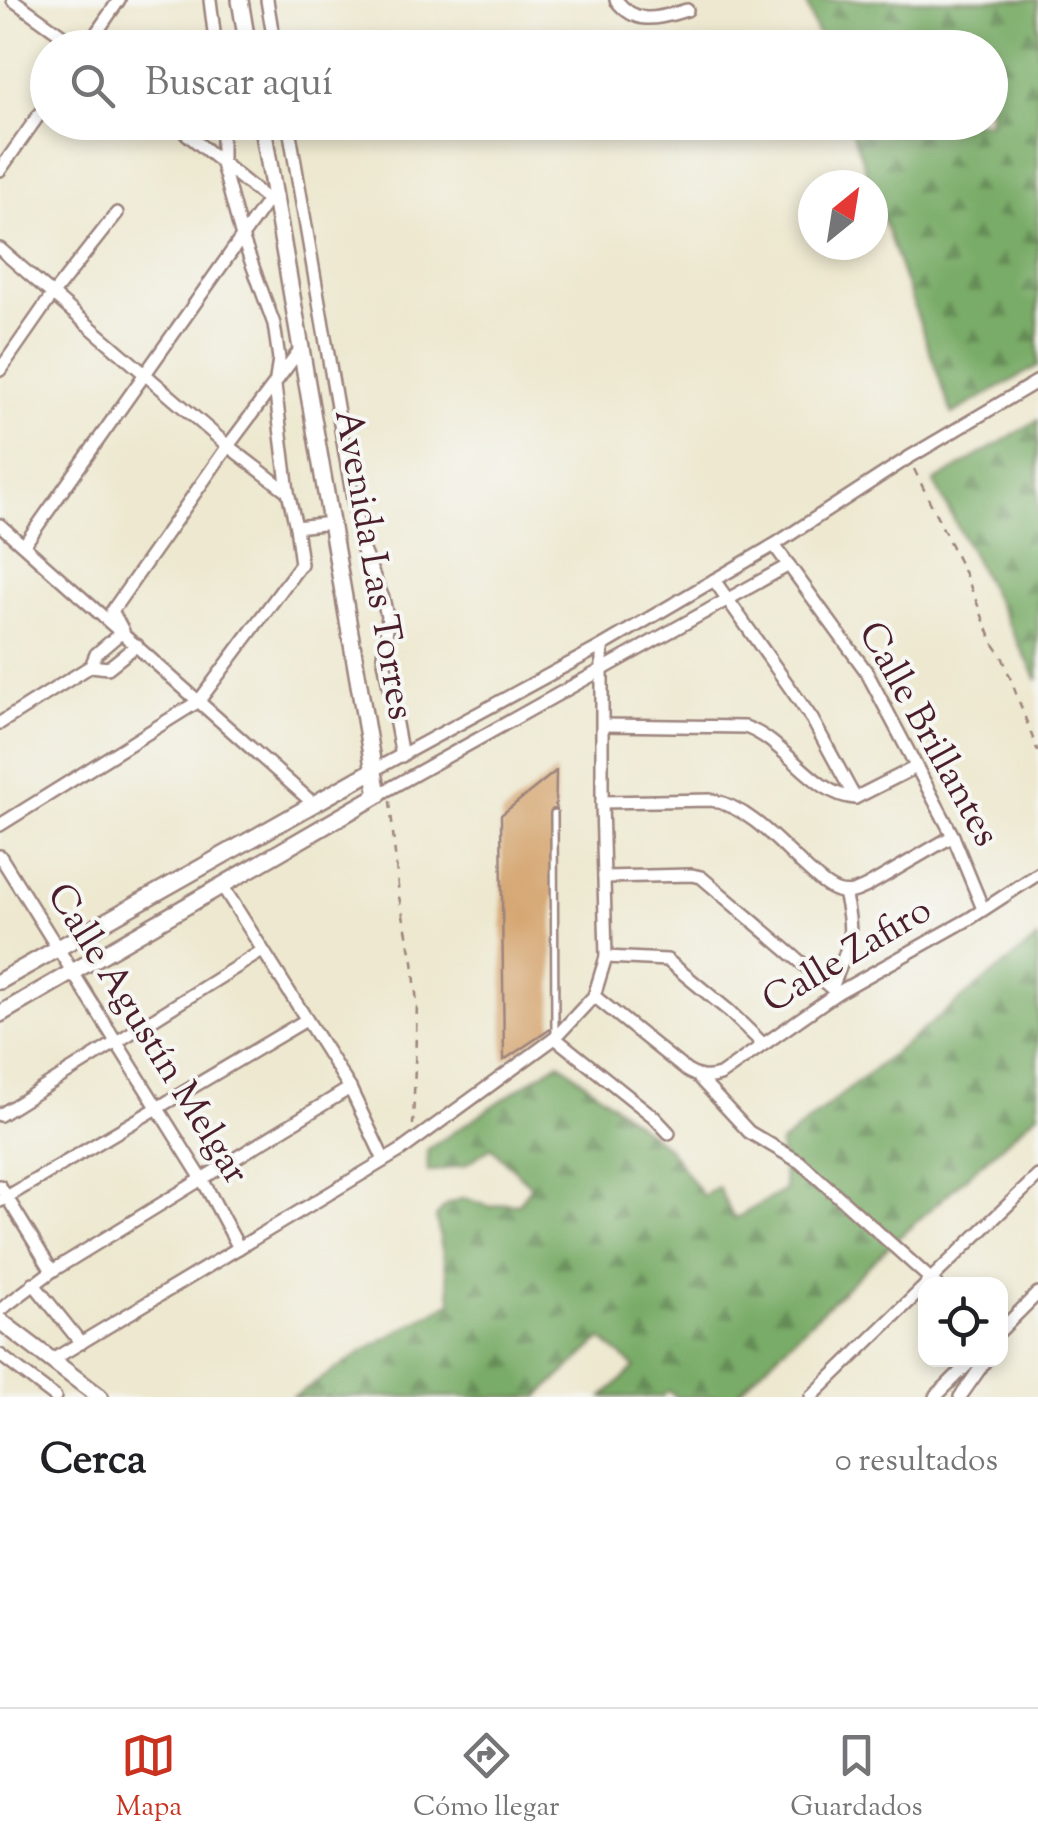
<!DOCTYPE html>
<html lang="es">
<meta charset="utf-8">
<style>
:root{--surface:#fff;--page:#f2f2f2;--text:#202124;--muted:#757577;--line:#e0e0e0;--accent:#c8321e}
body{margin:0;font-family:"Sorts Mill Goudy",serif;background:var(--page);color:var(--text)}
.controls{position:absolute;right:30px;bottom:30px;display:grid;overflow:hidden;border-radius:20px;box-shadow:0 5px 15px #0003}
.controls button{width:90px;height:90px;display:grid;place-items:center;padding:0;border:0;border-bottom:2px solid var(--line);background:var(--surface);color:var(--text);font:50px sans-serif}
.compass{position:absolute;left:798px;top:170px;width:90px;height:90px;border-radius:50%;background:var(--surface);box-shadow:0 5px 15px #0003;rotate:30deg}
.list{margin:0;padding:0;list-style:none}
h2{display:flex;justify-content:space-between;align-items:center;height:130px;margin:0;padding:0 40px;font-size:42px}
h2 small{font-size:32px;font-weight:400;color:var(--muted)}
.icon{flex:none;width:55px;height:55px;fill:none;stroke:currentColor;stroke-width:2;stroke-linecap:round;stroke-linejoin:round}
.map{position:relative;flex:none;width:1038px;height:1397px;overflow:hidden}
.search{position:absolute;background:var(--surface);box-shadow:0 5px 15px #0003;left:30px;right:30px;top:30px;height:110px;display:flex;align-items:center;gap:25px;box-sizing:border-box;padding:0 35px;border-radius:55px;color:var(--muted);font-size:38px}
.sheet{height:310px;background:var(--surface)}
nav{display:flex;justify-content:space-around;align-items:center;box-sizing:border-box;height:140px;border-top:2px solid var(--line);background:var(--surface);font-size:28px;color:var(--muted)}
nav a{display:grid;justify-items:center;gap:5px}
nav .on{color:var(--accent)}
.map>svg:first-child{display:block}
</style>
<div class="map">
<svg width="1038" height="1397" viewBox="0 0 1038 1397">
<defs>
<pattern id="forest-firs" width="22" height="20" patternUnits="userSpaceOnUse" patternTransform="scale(2.5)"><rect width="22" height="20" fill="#79ac68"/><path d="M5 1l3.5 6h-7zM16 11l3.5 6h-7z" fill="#658b56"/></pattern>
</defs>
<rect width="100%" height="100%" fill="#f6f6f2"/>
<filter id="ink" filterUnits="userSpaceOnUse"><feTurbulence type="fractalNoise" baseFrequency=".01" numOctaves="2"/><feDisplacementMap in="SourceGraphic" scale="20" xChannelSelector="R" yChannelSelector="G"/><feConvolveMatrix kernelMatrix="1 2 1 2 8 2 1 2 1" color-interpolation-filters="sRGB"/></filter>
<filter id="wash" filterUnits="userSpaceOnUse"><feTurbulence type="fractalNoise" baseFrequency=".0048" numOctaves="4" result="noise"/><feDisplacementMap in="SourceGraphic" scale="40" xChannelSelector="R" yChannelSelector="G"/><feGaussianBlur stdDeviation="2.25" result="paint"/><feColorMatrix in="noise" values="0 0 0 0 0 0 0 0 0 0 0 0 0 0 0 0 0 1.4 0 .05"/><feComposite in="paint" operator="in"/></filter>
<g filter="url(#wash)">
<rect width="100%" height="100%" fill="#ede8cf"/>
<g fill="url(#forest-firs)" stroke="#62664a" stroke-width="2.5">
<path d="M 805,0 L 1038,0 L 1038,366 L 952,414 L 873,191 L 873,185 L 871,185 L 849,123 L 990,122 L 990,48 L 822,47 Z"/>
<path d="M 1038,420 L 1038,681 L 934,482 Z"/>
<path d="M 1038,938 L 1038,1113 L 888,1247 L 733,1397 L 677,1397 L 668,1391 L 662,1397 L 603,1397 L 635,1367 L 601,1339 L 538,1397 L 293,1397 L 372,1346 L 452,1302 L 436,1217 L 447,1204 L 464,1198 L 491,1207 L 505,1203 L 518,1204 L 531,1186 L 491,1147 L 465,1165 L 428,1172 L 427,1150 L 559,1062 L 668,1148 L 703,1196 L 718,1187 L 734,1219 L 785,1190 L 780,1144 Z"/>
</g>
<g id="blocks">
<path fill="#d6a773" d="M 556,771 L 552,1028 L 504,1060 L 501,815 Z"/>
</g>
</g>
<g filter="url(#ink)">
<use href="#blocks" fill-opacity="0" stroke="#9c847d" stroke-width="2.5"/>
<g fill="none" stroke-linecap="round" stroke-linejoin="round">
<g stroke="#9c847d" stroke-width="10">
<path id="lane" d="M 554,813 L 555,1035"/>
</g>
<g stroke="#9c847d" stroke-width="16">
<g id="street">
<path d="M 13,0 L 80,48"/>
<path d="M 210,0 L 216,48"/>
<path d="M 267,0 L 275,48"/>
<path d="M 616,0 C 637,27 658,18 687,10"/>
<path d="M 86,48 L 119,0"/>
<path d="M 172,122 L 274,205"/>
<path d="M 222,122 L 222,164 L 242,237 L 274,324 L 279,359 L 275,386 L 288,492"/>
<path d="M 288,122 L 361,546 L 383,598 L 388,621 L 383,655 L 402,756"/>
<path d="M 0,170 L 48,102"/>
<path d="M 0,249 L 228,446 L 288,492 L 296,527 L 301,564 L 199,701 L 0,825"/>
<path d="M 0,370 L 53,294 L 117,213"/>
<path d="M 0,525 L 314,804"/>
<path d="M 296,527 L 331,523"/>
<path d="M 24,545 L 268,200"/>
<path d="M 774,545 L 866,671 L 953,836 L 983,909"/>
<path d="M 714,580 L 812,719 L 855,798"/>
<path d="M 91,666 L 108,668 L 137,645"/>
<path d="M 0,723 L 91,666 L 96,654 L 123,631 L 112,611 L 228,446 L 302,347"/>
<path d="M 603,725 L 745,727 C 785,740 813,795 855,798 L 916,767"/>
<path d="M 374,770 L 602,646 L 774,545 L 908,458 L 1038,381"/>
<path d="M 378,795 L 789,565"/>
<path d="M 602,802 L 712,800 C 750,808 779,843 806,868 C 815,876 825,887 837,891 C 849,895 857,891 867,886 L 953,836"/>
<path d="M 0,856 L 202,1179 L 239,1248"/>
<path d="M 604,877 L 692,875 L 701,877 L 837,993"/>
<path d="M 223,887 L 350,1088 L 384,1160"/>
<path d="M 606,957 L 667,960 L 729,1011 L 763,1044"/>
<path d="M 832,988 C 848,945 856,940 844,893"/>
<path d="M 594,996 L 687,1071 C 699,1078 707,1079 720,1075 L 837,993 L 969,919 L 1038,874"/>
<path d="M 555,1038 L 654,1117 L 669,1133"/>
<path d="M 698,1077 L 749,1132 L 800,1162 L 936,1284"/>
<path d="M 0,1115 L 262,951"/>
<path d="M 0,1186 L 52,1271"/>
<path d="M 0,1201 L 306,1020"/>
<path d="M 33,1283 L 81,1343"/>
<path d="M 926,1284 L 1038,1176"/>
<path d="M 0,1310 L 52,1271 L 350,1088"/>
<path d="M 1000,1331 L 1038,1293"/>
<path d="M 0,1355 L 55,1397"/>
<path d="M 52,1360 L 400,1151 L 555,1038 L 594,996 L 606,957 L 602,802 L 602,646"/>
<path d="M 811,1397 L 926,1285"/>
<path d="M 935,1397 L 972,1360"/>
<path d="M 960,1397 L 986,1360"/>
</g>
</g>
<g stroke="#9c847d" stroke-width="20">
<g id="secondary">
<path d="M 240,0 L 248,48"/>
<path d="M 0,981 L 374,770"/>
<path d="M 0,1014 L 378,795 L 262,122"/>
<path d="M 0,1321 L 100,1397"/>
</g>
</g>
<g stroke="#9c847d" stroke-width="2.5" stroke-dasharray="8 8" stroke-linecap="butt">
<path d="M 914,469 L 967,578 L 993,643 L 1002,656 L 1038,752"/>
<path d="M 390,801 L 399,897 L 413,961 L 417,1004 L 413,1125"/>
</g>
<use href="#lane" stroke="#fff" stroke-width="5"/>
<use href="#street" stroke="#fff" stroke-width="11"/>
<use href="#secondary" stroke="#fff" stroke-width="15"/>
</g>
</g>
<g text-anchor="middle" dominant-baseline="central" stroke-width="8" stroke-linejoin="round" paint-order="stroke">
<g font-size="38" fill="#4a1f2b" stroke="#f6f6f2">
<text transform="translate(372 565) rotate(80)">Avenida Las Torres</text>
<text transform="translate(927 735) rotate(61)">Calle Brillantes</text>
<text transform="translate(848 957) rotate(-31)">Calle Zafiro</text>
<text transform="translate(146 1035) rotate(58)">Calle Agustín Melgar</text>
</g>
</g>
</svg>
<div class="controls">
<button><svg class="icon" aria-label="locate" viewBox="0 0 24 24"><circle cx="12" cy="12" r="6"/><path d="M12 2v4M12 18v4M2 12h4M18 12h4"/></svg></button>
</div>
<svg class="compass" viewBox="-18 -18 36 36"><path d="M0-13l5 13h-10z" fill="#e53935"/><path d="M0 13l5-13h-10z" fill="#757577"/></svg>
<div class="search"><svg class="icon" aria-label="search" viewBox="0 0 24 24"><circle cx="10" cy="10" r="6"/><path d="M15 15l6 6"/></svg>Buscar aquí</div>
</div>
<section class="sheet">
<h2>Cerca<small>0 resultados</small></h2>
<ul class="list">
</ul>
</section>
<nav>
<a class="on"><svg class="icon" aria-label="map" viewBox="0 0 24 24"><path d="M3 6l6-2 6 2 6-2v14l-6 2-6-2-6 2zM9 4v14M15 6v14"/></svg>Mapa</a>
<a><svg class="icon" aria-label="directions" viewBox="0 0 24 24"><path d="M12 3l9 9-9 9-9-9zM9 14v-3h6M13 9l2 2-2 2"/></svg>Cómo llegar</a>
<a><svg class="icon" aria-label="saved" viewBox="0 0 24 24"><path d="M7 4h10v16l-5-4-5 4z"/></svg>Guardados</a>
</nav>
